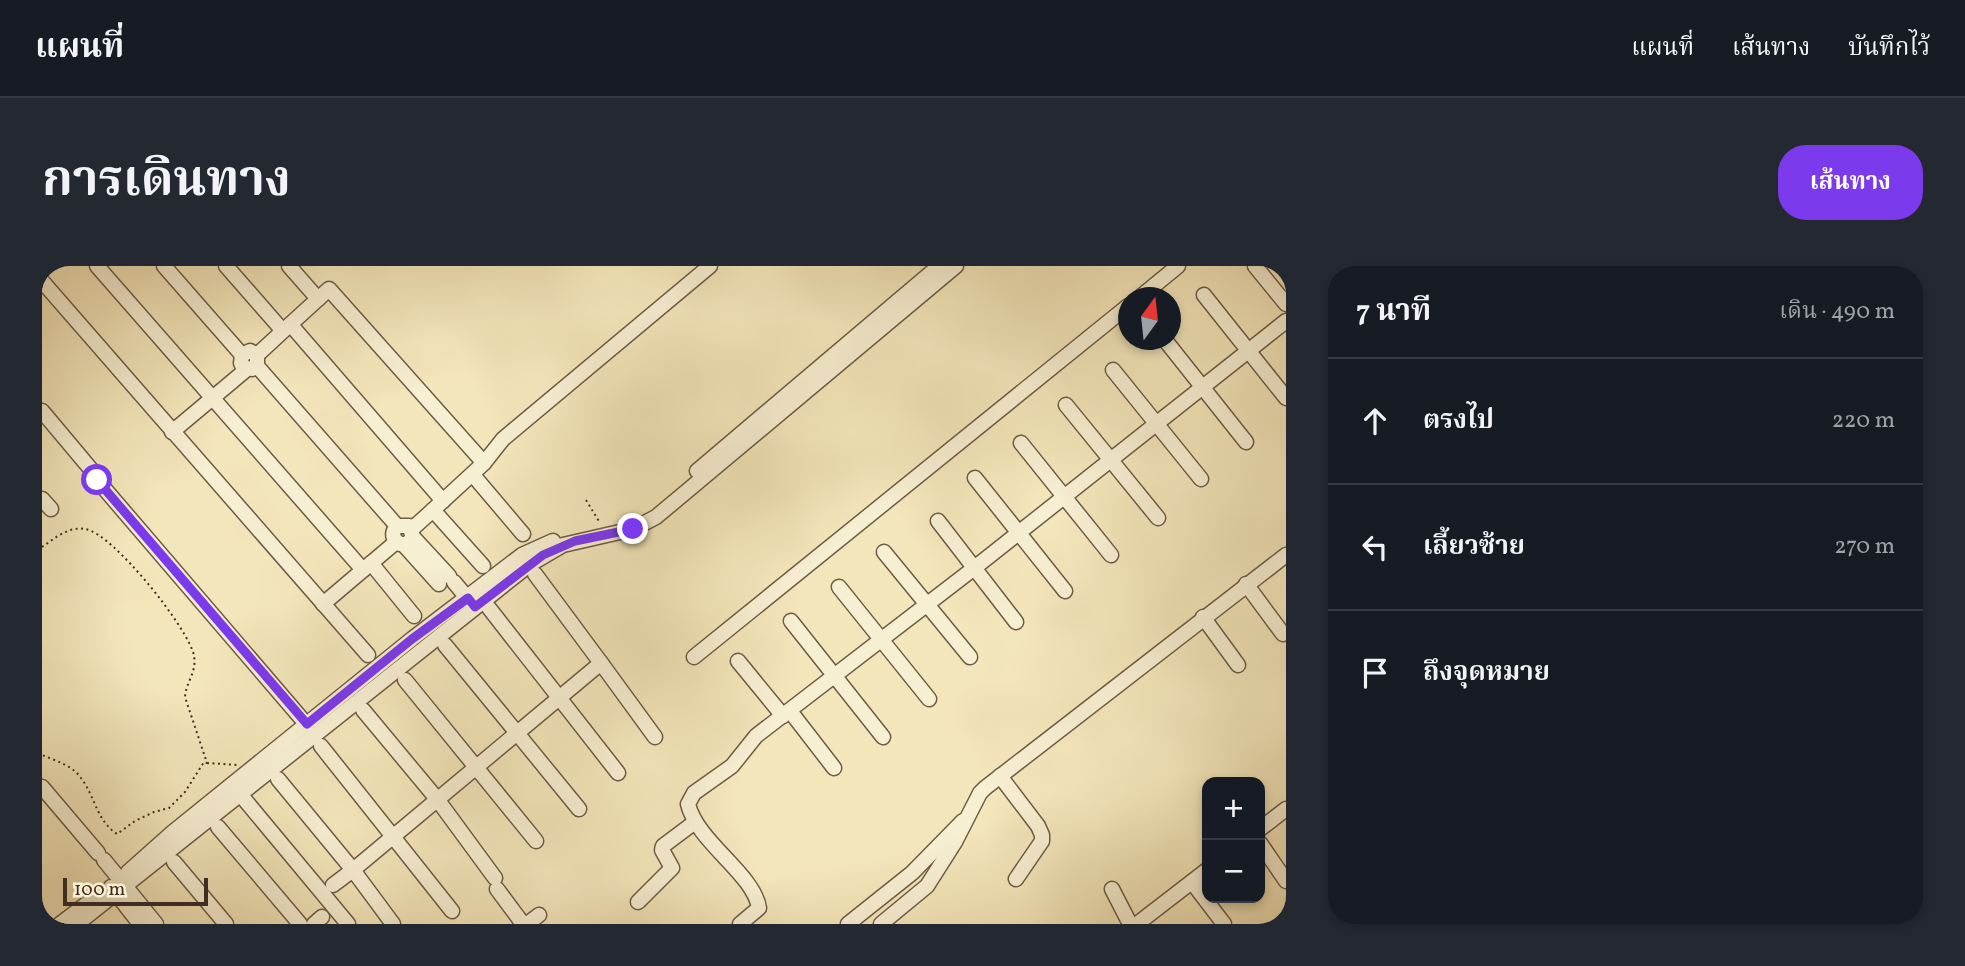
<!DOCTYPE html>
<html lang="th">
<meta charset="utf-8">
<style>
:root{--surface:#171b24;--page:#242831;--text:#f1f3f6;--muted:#9ea1a6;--line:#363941;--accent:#7c3aed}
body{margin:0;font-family:Vollkorn,"Noto Serif Thai",serif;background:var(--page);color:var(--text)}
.controls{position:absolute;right:21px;bottom:21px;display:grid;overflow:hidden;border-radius:14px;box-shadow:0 4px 10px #0003}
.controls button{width:63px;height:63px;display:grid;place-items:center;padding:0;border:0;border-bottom:2px solid var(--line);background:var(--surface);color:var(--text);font:35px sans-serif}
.compass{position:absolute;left:1076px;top:21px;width:63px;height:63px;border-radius:50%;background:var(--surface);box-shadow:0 4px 10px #0003;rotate:15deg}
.scale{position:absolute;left:21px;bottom:18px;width:145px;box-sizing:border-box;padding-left:7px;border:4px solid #422e20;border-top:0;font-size:19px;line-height:24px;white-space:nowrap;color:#422e20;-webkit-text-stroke:5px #f7efd2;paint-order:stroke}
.stop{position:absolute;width:21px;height:21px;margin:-16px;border:5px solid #7c3aed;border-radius:50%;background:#fff}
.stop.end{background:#7c3aed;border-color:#fff;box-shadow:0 2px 7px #0008}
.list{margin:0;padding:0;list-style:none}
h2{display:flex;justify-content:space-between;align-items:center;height:91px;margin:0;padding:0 28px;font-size:30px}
h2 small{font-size:23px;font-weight:400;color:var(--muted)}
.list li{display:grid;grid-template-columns:46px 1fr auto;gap:21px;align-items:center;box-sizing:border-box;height:126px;padding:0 28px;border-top:2px solid var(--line)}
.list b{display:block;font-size:26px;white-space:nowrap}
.list em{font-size:23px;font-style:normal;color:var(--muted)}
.icon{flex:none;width:38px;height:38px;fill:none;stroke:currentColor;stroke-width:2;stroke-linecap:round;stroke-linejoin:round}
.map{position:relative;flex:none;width:1244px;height:658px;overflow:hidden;border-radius:28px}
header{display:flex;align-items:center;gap:42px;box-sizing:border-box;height:98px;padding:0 35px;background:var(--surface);border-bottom:2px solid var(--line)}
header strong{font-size:33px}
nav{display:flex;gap:38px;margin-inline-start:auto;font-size:24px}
.intro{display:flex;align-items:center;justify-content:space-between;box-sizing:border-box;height:168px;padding:0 42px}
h1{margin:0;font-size:49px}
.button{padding:18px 32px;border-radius:28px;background:var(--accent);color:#fff;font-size:24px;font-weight:700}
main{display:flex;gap:42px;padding:0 42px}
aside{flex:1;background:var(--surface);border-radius:28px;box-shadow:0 4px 10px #0003}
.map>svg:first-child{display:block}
</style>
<header>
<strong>แผนที่</strong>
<nav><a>แผนที่</a><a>เส้นทาง</a><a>บันทึกไว้</a></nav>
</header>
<div class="intro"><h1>การเดินทาง</h1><a class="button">เส้นทาง</a></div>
<main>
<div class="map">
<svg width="1244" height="658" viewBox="0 0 1244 658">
<rect width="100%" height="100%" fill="#f3e6ba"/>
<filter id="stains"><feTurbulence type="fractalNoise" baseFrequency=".00286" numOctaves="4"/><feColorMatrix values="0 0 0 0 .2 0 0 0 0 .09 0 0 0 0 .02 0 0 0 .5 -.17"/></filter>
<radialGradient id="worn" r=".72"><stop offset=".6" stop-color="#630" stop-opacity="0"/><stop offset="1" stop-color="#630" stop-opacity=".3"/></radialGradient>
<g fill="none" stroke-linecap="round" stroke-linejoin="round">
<g stroke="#6e5c46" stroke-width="17">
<g id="minor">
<path d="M 55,0 L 321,304"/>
<path d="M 122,0 L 200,89"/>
<path d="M 184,0 L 241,65 L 215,89"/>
<path d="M 1213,0 L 1244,38"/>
<path d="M 0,15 L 326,389"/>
<path d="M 1162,29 L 1244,132"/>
<path d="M 1097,32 L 1136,0"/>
<path d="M 276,33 L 287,23 L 442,197"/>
<path d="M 249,59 L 401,235"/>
<path d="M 242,64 L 276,33 L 247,0"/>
<path d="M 1123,74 L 1204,176"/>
<path d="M 215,100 L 210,103 L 201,101 L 199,97 L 200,89 L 208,85 L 215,89 L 215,100 L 355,260"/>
<path d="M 1071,104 L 1159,213"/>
<path d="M 1024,139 L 1116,252"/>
<path d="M 0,145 L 52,207 L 55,214 L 265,459"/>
<path d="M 130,166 L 205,103"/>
<path d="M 979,177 L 1069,289"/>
<path d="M 655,205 L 897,0"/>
<path d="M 431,209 L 481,268"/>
<path d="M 933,212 L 1023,325"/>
<path d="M 0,233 L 9,243"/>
<path d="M 391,244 L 442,197 L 461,173 L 668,0"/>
<path d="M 896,255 L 974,356"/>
<path d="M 370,263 L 391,244 L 441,300"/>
<path d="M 371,271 L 365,278 L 358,278 C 350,273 349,267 355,260 L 367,260 L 371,271 L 407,310"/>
<path d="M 362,279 L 397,318"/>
<path d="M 842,286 L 928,391"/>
<path d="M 329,297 L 372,350"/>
<path d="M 412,316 L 431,339"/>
<path d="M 1204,318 L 1241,368"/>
<path d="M 797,321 L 887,433"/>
<path d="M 281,338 L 354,276"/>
<path d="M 447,342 L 576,507"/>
<path d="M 1161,351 L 1196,399"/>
<path d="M 749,355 L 841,471"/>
<path d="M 403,379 L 537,543"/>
<path d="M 652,391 L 1086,40"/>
<path d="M 696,395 L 741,450"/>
<path d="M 559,397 L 613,471"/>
<path d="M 363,414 L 494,575"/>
<path d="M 321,444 L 395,533 L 453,612"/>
<path d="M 748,445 L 792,502"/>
<path d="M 279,480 L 410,645"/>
<path d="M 958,510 L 996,560 L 1000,569 L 1000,575 L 974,613"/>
<path d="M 236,513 L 311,604 L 559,397 L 493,308"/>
<path d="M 0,521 L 56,587"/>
<path d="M 193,522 L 306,658"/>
<path d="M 176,561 L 258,658"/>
<path d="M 1218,563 L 1244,543"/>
<path d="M 1218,577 L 1244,615"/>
<path d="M 62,594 L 114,658"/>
<path d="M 132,596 L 184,658"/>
<path d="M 86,606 L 131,566 L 370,373 L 480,289 L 511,275"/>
<path d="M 1150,616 L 1182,658"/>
<path d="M 291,619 L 311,604 L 351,658"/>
<path d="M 69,621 L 98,658"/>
<path d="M 455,623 L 481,658"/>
<path d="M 1070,623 L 1088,658"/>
<path d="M 596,636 L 630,602 L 620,584 L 621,580 L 653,556"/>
<path d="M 18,658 L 51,633"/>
<path d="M 35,658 L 487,299 L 521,279 L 591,263 L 614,251 L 914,0"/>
<path d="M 272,658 L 280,651"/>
<path d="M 485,658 L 497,649"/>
<path d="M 698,658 L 717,642 C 712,608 655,576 646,538 L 652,527 L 690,500 L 714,470 L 931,303 L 1244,55"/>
<path d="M 806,658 L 870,607 L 921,555"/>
<path d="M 839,658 L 885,620 L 913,576 L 938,527 L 943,522 L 1244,289"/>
<path d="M 1095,658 L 1165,604"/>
</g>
</g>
<g stroke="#422e20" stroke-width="2" stroke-dasharray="2 3.5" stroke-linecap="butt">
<path d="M 544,234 L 558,257"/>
<path d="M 0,281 C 13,272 27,260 43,263 C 70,266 148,364 152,390 C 155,406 144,416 143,431 L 165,497 L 162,496 L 143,526 L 127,542 L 112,546 L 93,555 L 75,568 C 54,554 53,530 39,512 C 30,499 14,495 0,489"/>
<path d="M 165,497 L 195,499"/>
</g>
<use href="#minor" stroke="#f7efd2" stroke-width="14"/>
</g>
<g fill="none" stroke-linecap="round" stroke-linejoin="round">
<path stroke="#7c3aed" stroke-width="9" d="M 55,214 L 265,458 L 370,373 L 426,332 L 433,341 L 501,289 L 533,275 L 591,263"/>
</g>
<rect width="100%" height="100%" filter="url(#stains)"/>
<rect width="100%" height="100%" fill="url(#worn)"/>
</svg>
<div class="controls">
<button>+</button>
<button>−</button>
</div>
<svg class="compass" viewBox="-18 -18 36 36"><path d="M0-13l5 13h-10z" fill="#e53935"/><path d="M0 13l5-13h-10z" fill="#9ea1a6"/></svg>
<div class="scale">100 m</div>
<div class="stop" style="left:55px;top:214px"></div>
<div class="stop end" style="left:591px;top:263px"></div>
</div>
<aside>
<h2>7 นาที<small>เดิน · 490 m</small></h2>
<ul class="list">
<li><svg class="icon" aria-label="ahead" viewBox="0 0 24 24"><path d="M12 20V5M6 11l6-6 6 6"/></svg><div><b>ตรงไป</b></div><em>220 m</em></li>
<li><svg class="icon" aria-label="left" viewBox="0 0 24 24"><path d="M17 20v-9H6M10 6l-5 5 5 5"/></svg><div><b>เลี้ยวซ้าย</b></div><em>270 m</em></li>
<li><svg class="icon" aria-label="arrive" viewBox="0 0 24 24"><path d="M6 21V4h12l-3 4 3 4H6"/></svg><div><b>ถึงจุดหมาย</b></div></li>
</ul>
</aside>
</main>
